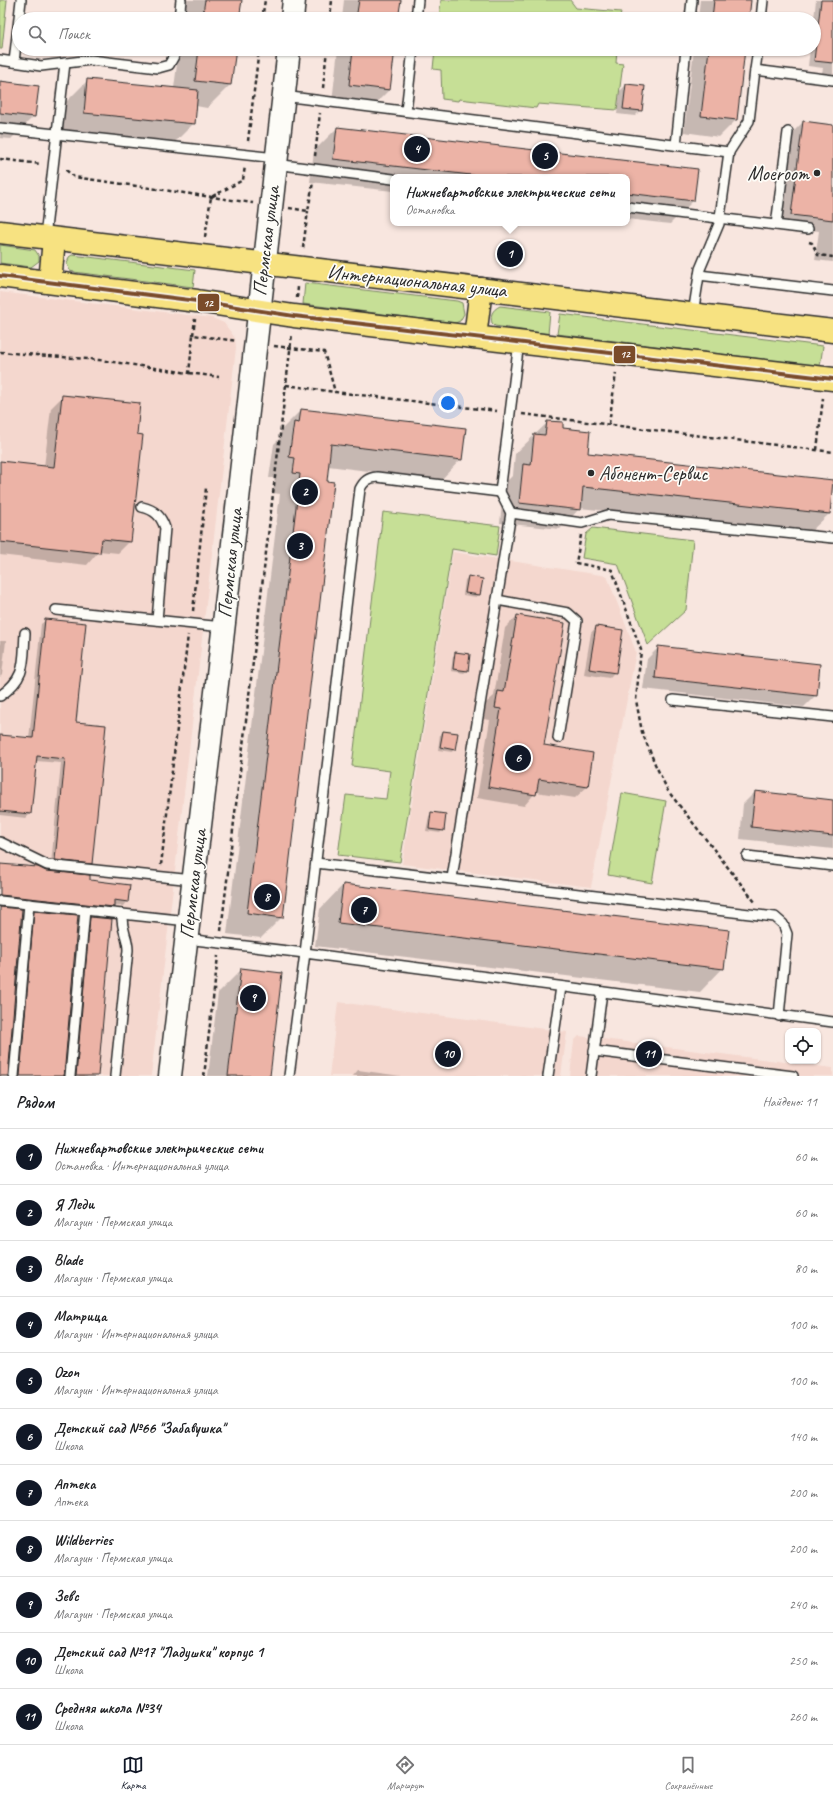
<!DOCTYPE html>
<html lang="ru">
<meta charset="utf-8">
<style>
:root{--surface:#fff;--page:#f6f6f6;--text:#202124;--muted:#757577;--line:#e0e0e0;--accent:#111827}
body{margin:0;font-family:Caveat,sans-serif;background:var(--page);color:var(--text)}
.controls{position:absolute;right:12px;bottom:12px;display:grid;overflow:hidden;border-radius:8px;box-shadow:0 1px 3px #0004}
.controls button{width:36px;height:36px;display:grid;place-items:center;padding:0;border:0;border-bottom:1px solid var(--line);background:var(--surface);color:var(--text);font:20px sans-serif}
.you{position:absolute;left:448px;top:403px;width:14px;height:14px;margin:-10px;border:3px solid #fff;border-radius:50%;background:#1a73e8;box-shadow:0 0 0 6px #1a73e833}
.badge{display:grid;place-items:center;width:26px;height:26px;border-radius:50%;background:var(--accent);color:#fff;font-size:13px;font-weight:700}
.pin{position:absolute;translate:-50% -50%;border:2px solid #fff;box-shadow:0 1px 4px #0006}
.popup{position:absolute;left:390px;top:174px;width:240px;height:52px;box-sizing:border-box;display:grid;place-content:center;border-radius:8px;background:var(--surface);filter:drop-shadow(0 1px 3px #0005);font-size:13px;white-space:nowrap;color:var(--muted)}
.popup b{font-size:15px;color:var(--text)}
.popup::after{content:'';position:absolute;left:50%;top:100%;margin-left:-8px;border:8px solid transparent;border-top-color:var(--surface)}
.list{margin:0;padding:0;list-style:none}
h2{display:flex;justify-content:space-between;align-items:center;height:52px;margin:0;padding:0 16px;font-size:17px}
h2 small{font-size:13px;font-weight:400;color:var(--muted)}
.list li{display:grid;grid-template-columns:26px 1fr auto;gap:12px;align-items:center;box-sizing:border-box;height:56px;padding:0 16px;border-top:1px solid var(--line)}
.list b{display:block;font-size:15px;white-space:nowrap}
.list p{margin:0;font-size:13px;white-space:nowrap;color:var(--muted)}
.list em{font-size:13px;font-style:normal;color:var(--muted)}
.icon{flex:none;width:22px;height:22px;fill:none;stroke:currentColor;stroke-width:2;stroke-linecap:round;stroke-linejoin:round}
.map{position:relative;flex:none;width:833px;height:1076px;overflow:hidden}
.search{position:absolute;background:var(--surface);box-shadow:0 1px 3px #0004;left:12px;right:12px;top:12px;height:44px;display:flex;align-items:center;gap:10px;box-sizing:border-box;padding:0 14px;border-radius:22px;color:var(--muted);font-size:15px}
.sheet{height:668px;background:var(--surface)}
nav{display:flex;justify-content:space-around;align-items:center;box-sizing:border-box;height:56px;border-top:1px solid var(--line);background:var(--surface);font-size:11px;color:var(--muted)}
nav a{display:grid;justify-items:center;gap:2px}
nav .on{color:var(--accent)}
.map>svg:first-child{display:block}
</style>
<div class="map">
<svg width="833" height="1076" viewBox="0 0 833 1076">
<rect width="100%" height="100%" fill="#f8e6df"/>
<filter id="ink" filterUnits="userSpaceOnUse"><feTurbulence type="fractalNoise" baseFrequency=".025" numOctaves="2"/><feDisplacementMap in="SourceGraphic" scale="8" xChannelSelector="R" yChannelSelector="G"/><feConvolveMatrix kernelMatrix="1 2 1 2 8 2 1 2 1" color-interpolation-filters="sRGB"/></filter>
<g filter="url(#ink)">
<g fill="#f4d7ce">
<path d="M 0,292 L 212,318 L 224,323 L 235,338 L 236,348 L 151,1076 L 0,1076 Z"/>
<path d="M 453,552 L 607,576 L 636,652 L 591,887 L 402,864 Z"/>
<path d="M 338,1002 L 567,1032 L 561,1076 L 329,1076 Z"/>
<path d="M 579,1036 L 833,1068 L 833,1076 L 570,1076 L 574,1041 Z"/>
</g>
<g fill="#c6df96" stroke="#788560">
<path d="M 0,0 L 7,0 L 2,49 L 0,49 Z"/>
<path d="M 441,0 L 570,0 L 576,8 L 621,12 L 620,19 L 439,19 Z"/>
<path d="M 435,49 L 617,49 L 616,63 L 623,64 L 617,110 L 538,104 L 536,108 L 459,99 L 458,101 L 442,99 L 441,70 L 433,69 Z"/>
<path d="M 0,245 L 35,250 L 39,256 L 39,261 L 31,267 L 0,263 Z"/>
<path d="M 72,255 L 195,270 L 193,287 L 74,272 L 70,271 L 67,264 L 69,257 Z"/>
<path d="M 305,283 L 457,301 L 462,303 L 464,314 L 460,321 L 455,323 L 303,304 Z"/>
<path d="M 500,306 L 550,312 L 548,334 L 495,326 L 492,323 C 490,315 492,310 500,306 Z"/>
<path d="M 560,314 L 823,346 L 820,366 L 557,334 Z"/>
<path d="M 383,512 L 500,526 L 496,556 L 452,549 L 400,862 L 338,855 L 346,795 L 386,799 L 390,771 L 352,766 Z"/>
<path d="M 593,528 L 693,540 L 686,610 L 648,645 L 618,564 L 582,558 L 586,534 Z"/>
<path d="M 622,793 L 666,801 L 652,883 L 608,875 Z"/>
</g>
<g fill="#0003">
<path d="M 185,0 L 241,0 L 238,19 L 183,19 Z"/>
<path d="M 344,0 L 400,0 L 397,19 L 342,19 Z"/>
<path d="M 700,0 L 750,0 L 748,19 L 698,19 Z"/>
<path d="M 816,0 L 833,0 L 833,74 L 822,73 L 823,68 L 808,66 L 810,49 L 814,49 L 814,19 Z"/>
<path d="M 179,49 L 235,49 L 230,85 L 207,108 L 196,106 L 194,123 L 171,146 L 61,135 L 65,103 L 88,80 L 174,88 Z"/>
<path d="M 338,49 L 394,49 L 389,90 L 372,107 L 332,102 Z"/>
<path d="M 694,49 L 744,49 L 736,120 L 719,137 L 684,132 Z"/>
<path d="M 0,82 L 34,116 L 11,139 L 0,138 Z"/>
<path d="M 626,85 L 641,110 L 635,116 L 617,114 L 620,91 Z"/>
<path d="M 803,122 L 833,126 L 833,262 L 815,260 L 819,231 L 779,226 L 791,134 Z"/>
<path d="M 337,128 L 697,170 L 693,201 L 670,224 L 627,219 L 627,177 L 393,177 L 393,191 L 310,182 L 314,151 Z"/>
<path d="M 63,396 L 136,435 L 130,541 L 118,553 L 99,551 L 87,565 L 0,555 L 0,462 L 44,467 L 51,408 Z"/>
<path d="M 301,410 L 461,459 L 441,480 L 328,466 L 282,917 L 261,938 L 227,934 L 280,494 L 273,493 L 275,478 L 269,478 L 274,444 L 280,438 L 281,430 Z"/>
<path d="M 548,422 L 561,428 L 587,454 L 829,514 L 809,533 L 580,508 L 560,529 L 500,523 L 504,484 L 513,475 L 515,454 Z"/>
<path d="M 468,577 L 479,595 L 476,597 L 463,595 L 465,580 Z"/>
<path d="M 517,616 L 543,746 L 587,787 L 575,798 L 536,792 L 524,806 L 477,798 L 490,720 L 484,719 L 486,703 L 494,696 L 505,628 Z"/>
<path d="M 46,620 L 75,722 L 91,863 L 86,868 L 51,864 L 61,763 L 36,761 L 31,813 L 26,818 L 0,815 L 0,736 L 29,739 L 41,624 Z"/>
<path d="M 596,627 L 615,672 L 609,678 L 584,674 L 591,633 Z"/>
<path d="M 0,641 L 6,641 L 2,675 L 0,677 Z"/>
<path d="M 659,647 L 816,695 L 804,707 L 643,689 L 647,659 Z"/>
<path d="M 456,653 L 467,671 L 464,673 L 451,671 L 453,656 Z"/>
<path d="M 443,732 L 454,749 L 452,752 L 438,750 L 440,734 Z"/>
<path d="M 755,792 L 833,801 L 833,849 L 740,839 L 743,804 Z"/>
<path d="M 432,813 L 443,830 L 440,833 L 426,831 L 429,816 Z"/>
<path d="M 0,865 L 89,881 L 127,901 L 123,906 L 113,905 L 108,911 L 0,900 Z"/>
<path d="M 343,885 L 723,968 L 700,992 L 315,946 L 320,909 Z"/>
<path d="M 35,912 L 63,1076 L 16,1076 L 30,916 Z"/>
<path d="M 91,918 L 97,1076 L 72,1076 L 86,922 Z"/>
<path d="M 241,970 L 269,1076 L 208,1076 L 218,993 Z"/>
<path d="M 358,1070 L 401,1076 L 353,1076 Z"/>
</g>
<g fill="#ecb3a6" stroke="#2b2b2b">
<path d="M 205,0 L 242,0 L 239,19 L 202,19 Z"/>
<path d="M 359,0 L 401,0 L 398,19 L 356,19 Z"/>
<path d="M 714,0 L 751,0 L 749,19 L 712,19 Z"/>
<path d="M 821,0 L 833,0 L 833,63 L 814,61 Z"/>
<path d="M 199,49 L 236,49 L 231,85 L 195,81 Z"/>
<path d="M 353,49 L 395,49 L 390,90 L 349,85 Z"/>
<path d="M 709,49 L 745,49 L 737,120 L 701,116 Z"/>
<path d="M 87,79 L 198,90 L 195,124 L 84,113 Z"/>
<path d="M 0,81 L 39,86 L 35,117 L 0,113 Z"/>
<path d="M 626,84 L 645,86 L 642,111 L 623,109 Z"/>
<path d="M 803,121 L 833,125 L 833,220 L 791,215 Z"/>
<path d="M 337,127 L 698,169 L 694,201 L 627,193 L 627,177 L 488,177 L 333,159 Z"/>
<path d="M 62,395 L 140,403 L 137,434 L 143,435 L 131,542 L 102,539 L 100,553 L 0,542 L 0,461 L 54,467 Z"/>
<path d="M 301,409 L 466,428 L 462,460 L 331,444 L 327,481 L 334,482 L 283,918 L 247,913 L 300,474 L 293,473 L 295,458 L 289,457 L 294,422 L 299,423 Z"/>
<path d="M 547,421 L 563,422 L 563,428 L 590,431 L 588,453 L 833,480 L 830,514 L 583,487 L 581,510 L 519,503 L 523,464 L 531,465 L 534,434 L 545,435 Z"/>
<path d="M 468,576 L 483,579 L 480,595 L 465,593 Z"/>
<path d="M 517,615 L 565,623 L 544,745 L 593,753 L 588,787 L 539,779 L 536,795 L 488,787 L 501,709 L 495,708 L 498,691 L 504,692 Z"/>
<path d="M 45,619 L 86,623 L 76,722 L 106,725 L 92,864 L 55,860 L 65,759 L 37,756 L 31,814 L 0,811 L 0,735 L 33,738 Z"/>
<path d="M 596,626 L 623,630 L 616,673 L 589,669 Z"/>
<path d="M 658,646 L 820,664 L 817,696 L 655,678 Z"/>
<path d="M 455,652 L 470,654 L 468,671 L 453,669 Z"/>
<path d="M 443,731 L 458,733 L 455,750 L 440,747 Z"/>
<path d="M 755,791 L 833,800 L 833,836 L 751,827 Z"/>
<path d="M 431,812 L 446,814 L 444,831 L 429,829 Z"/>
<path d="M 0,864 L 38,867 L 46,871 L 90,875 L 90,880 L 130,885 L 128,902 L 114,900 L 114,907 L 0,895 Z"/>
<path d="M 343,884 L 729,930 L 724,969 L 338,923 Z"/>
<path d="M 0,907 L 22,909 L 8,1076 L 0,1076 Z"/>
<path d="M 34,911 L 78,915 L 64,1076 L 20,1076 Z"/>
<path d="M 90,917 L 112,919 L 98,1076 L 76,1076 Z"/>
<path d="M 241,968 L 282,973 L 270,1076 L 228,1076 Z"/>
</g>
<g fill="none" stroke-linecap="round" stroke-linejoin="round">
<g stroke="#2b2b2b" stroke-width="12">
<g id="lane">
<path d="M 179,19 L 181,0"/>
<path d="M 416,19 L 418,0"/>
<path d="M 690,19 L 692,0"/>
<path d="M 761,19 L 763,0"/>
<path d="M 758,49 L 755,70 L 833,80"/>
<path d="M 0,60 L 41,66 L 91,60 L 158,68 L 169,65 L 174,56 L 175,49"/>
<path d="M 14,62 L 21,0"/>
<path d="M 283,96 L 729,152 L 719,224 L 700,269 L 693,314"/>
<path d="M 406,111 L 413,49"/>
<path d="M 0,128 L 276,158"/>
<path d="M 676,145 L 686,49"/>
<path d="M 729,152 L 749,121 L 755,70"/>
<path d="M 275,164 L 393,179"/>
<path d="M 627,207 L 808,229"/>
<path d="M 776,225 L 788,132"/>
<path d="M 45,237 L 65,63"/>
<path d="M 699,275 L 833,291"/>
<path d="M 519,342 L 500,492 L 511,513 L 582,523 L 608,515 L 833,538"/>
<path d="M 142,507 C 155,510 161,516 165,528 L 157,620"/>
<path d="M 497,600 L 568,613 L 577,621 L 558,738"/>
<path d="M 56,610 L 223,627"/>
<path d="M 0,696 C 27,677 23,663 25,633"/>
<path d="M 673,700 L 833,717"/>
<path d="M 0,842 L 47,865 L 193,880"/>
<path d="M 747,856 L 833,866"/>
<path d="M 316,863 L 775,917 L 783,924 L 787,934 L 779,1016"/>
<path d="M 452,878 L 511,513"/>
<path d="M 0,901 L 188,921"/>
<path d="M 186,939 L 305,953 L 360,489 C 364,481 368,478 377,477 L 500,492"/>
<path d="M 594,1051 L 793,1076"/>
<path d="M 14,1076 L 29,904"/>
<path d="M 70,1076 L 85,910"/>
<path d="M 115,1076 L 128,950 C 128,936 121,931 122,914"/>
<path d="M 289,1076 L 305,953 L 833,1022"/>
<path d="M 548,1076 L 561,987"/>
<path d="M 591,1076 L 602,992"/>
</g>
</g>
<g stroke="#2b2b2b" stroke-width="25">
<g id="secondary">
<path d="M 292,19 L 294,0"/>
<path d="M 170,1076 L 219,667 L 289,49"/>
</g>
</g>
<g stroke="#2b2b2b" stroke-width="25">
<g id="primary">
<path d="M 0,232 L 833,331"/>
<path d="M 0,276 L 197,301 L 294,316 L 833,379"/>
<path d="M 50,282 L 54,239"/>
<path d="M 475,337 L 481,289"/>
</g>
</g>
<g stroke="#2b2b2b" stroke-width="2.5" stroke-dasharray="4 3" stroke-linecap="butt">
<path d="M 262,19 L 265,0"/>
<path d="M 330,19 L 332,0"/>
<path d="M 323,88 L 327,49"/>
<path d="M 248,141 L 259,49"/>
<path d="M 315,156 L 320,113"/>
<path d="M 0,159 L 41,164"/>
<path d="M 66,170 L 74,177 L 253,203"/>
<path d="M 289,208 L 308,211 L 313,182"/>
<path d="M 205,237 L 211,197 L 243,180 L 245,166"/>
<path d="M 809,242 L 812,243 L 818,255 L 833,257"/>
<path d="M 303,248 L 308,211"/>
<path d="M 297,298 L 298,287"/>
<path d="M 193,335 L 195,319"/>
<path d="M 274,346 L 324,352 L 335,392 L 497,411"/>
<path d="M 0,352 L 99,360 L 189,373 L 193,335 L 237,341"/>
<path d="M 189,373 L 219,377"/>
<path d="M 286,385 L 335,392"/>
<path d="M 522,414 L 833,452"/>
<path d="M 609,424 L 616,373"/>
<path d="M 817,450 L 823,398"/>
<path d="M 581,535 L 576,563 L 612,570 L 641,650 L 636,700 L 642,732 L 655,764 L 668,791 L 755,902"/>
<path d="M 193,611 L 206,488"/>
<path d="M 161,865 L 188,635"/>
<path d="M 221,931 L 292,334"/>
<path d="M 204,1076 L 218,956"/>
</g>
<use href="#lane" stroke="#fdfcf7" stroke-width="9"/>
<use href="#secondary" stroke="#fdfcf7" stroke-width="22"/>
<use href="#primary" stroke="#f7e281" stroke-width="22"/>
<g stroke="#fdfcf7" stroke-width="7">
<path id="bus-1" d="M 0,276 L 197,301 L 294,316 L 833,379"/>
</g>
<use href="#bus-1" stroke="#7a4b2a" stroke-width="4"/>
</g>
</g>
<g fill="#2b2b2b" stroke="#fdfcf7" stroke-width="1.5">
<circle cx="817" cy="173" r="4"/>
<circle cx="591" cy="473" r="4"/>
</g>
<g text-anchor="middle" dominant-baseline="central" stroke-width="3.5" stroke-linejoin="round" paint-order="stroke">
<g font-size="20" fill="#2b2b2b" stroke="#fdfcf7" text-anchor="end">
<text x="809" y="173">Moeroom</text>
<text x="599" y="473" text-anchor="start">Абонент-Сервис</text>
</g>
<g font-size="20" fill="#2b2b2b" stroke="#fdfcf7">
<text transform="translate(266 241) rotate(-83)">Пермская улица</text>
<text transform="translate(417 281) rotate(6)">Интернациональная улица</text>
<text transform="translate(230 563) rotate(-84)">Пермская улица</text>
<text transform="translate(193 884) rotate(-83)">Пермская улица</text>
</g>
</g>
<g stroke="#fdfcf7" stroke-width="1.5">
<rect x="197" y="293" width="23" height="19" rx="4" fill="#7a4b2a"/>
<rect x="613" y="345" width="23" height="19" rx="4" fill="#7a4b2a"/>
</g>
<g font-size="11" text-anchor="middle" font-weight="bold" fill="#fff">
<text x="208" y="307">12</text>
<text x="625" y="358">12</text>
</g>
</svg>
<div class="controls">
<button><svg class="icon" aria-label="locate" viewBox="0 0 24 24"><circle cx="12" cy="12" r="6"/><path d="M12 2v4M12 18v4M2 12h4M18 12h4"/></svg></button>
</div>
<div class="you"></div>
<div class="pin badge" style="left:510px;top:254px">1</div>
<div class="popup"><b>Нижневартовские электрические сети</b>Остановка</div>
<div class="pin badge" style="left:305px;top:492px">2</div>
<div class="pin badge" style="left:300px;top:546px">3</div>
<div class="pin badge" style="left:417px;top:149px">4</div>
<div class="pin badge" style="left:545px;top:156px">5</div>
<div class="pin badge" style="left:518px;top:758px">6</div>
<div class="pin badge" style="left:364px;top:910px">7</div>
<div class="pin badge" style="left:267px;top:897px">8</div>
<div class="pin badge" style="left:253px;top:998px">9</div>
<div class="pin badge" style="left:448px;top:1054px">10</div>
<div class="pin badge" style="left:649px;top:1054px">11</div>
<div class="search"><svg class="icon" aria-label="search" viewBox="0 0 24 24"><circle cx="10" cy="10" r="6"/><path d="M15 15l6 6"/></svg>Поиск</div>
</div>
<section class="sheet">
<h2>Рядом<small>Найдено: 11</small></h2>
<ul class="list">
<li><span class="badge">1</span><div><b>Нижневартовские электрические сети</b><p>Остановка · Интернациональная улица</p></div><em>60 m</em></li>
<li><span class="badge">2</span><div><b>Я Леди</b><p>Магазин · Пермская улица</p></div><em>60 m</em></li>
<li><span class="badge">3</span><div><b>Blade</b><p>Магазин · Пермская улица</p></div><em>80 m</em></li>
<li><span class="badge">4</span><div><b>Матрица</b><p>Магазин · Интернациональная улица</p></div><em>100 m</em></li>
<li><span class="badge">5</span><div><b>Ozon</b><p>Магазин · Интернациональная улица</p></div><em>100 m</em></li>
<li><span class="badge">6</span><div><b>Детский сад №66 &quot;Забавушка&quot;</b><p>Школа</p></div><em>140 m</em></li>
<li><span class="badge">7</span><div><b>Аптека</b><p>Аптека</p></div><em>200 m</em></li>
<li><span class="badge">8</span><div><b>Wildberries</b><p>Магазин · Пермская улица</p></div><em>200 m</em></li>
<li><span class="badge">9</span><div><b>Зевс</b><p>Магазин · Пермская улица</p></div><em>240 m</em></li>
<li><span class="badge">10</span><div><b>Детский сад №17 &quot;Ладушки&quot; корпус 1</b><p>Школа</p></div><em>250 m</em></li>
<li><span class="badge">11</span><div><b>Средняя школа №34</b><p>Школа</p></div><em>260 m</em></li>
</ul>
</section>
<nav>
<a class="on"><svg class="icon" aria-label="map" viewBox="0 0 24 24"><path d="M3 6l6-2 6 2 6-2v14l-6 2-6-2-6 2zM9 4v14M15 6v14"/></svg>Карта</a>
<a><svg class="icon" aria-label="directions" viewBox="0 0 24 24"><path d="M12 3l9 9-9 9-9-9zM9 14v-3h6M13 9l2 2-2 2"/></svg>Маршрут</a>
<a><svg class="icon" aria-label="saved" viewBox="0 0 24 24"><path d="M7 4h10v16l-5-4-5 4z"/></svg>Сохранённые</a>
</nav>
